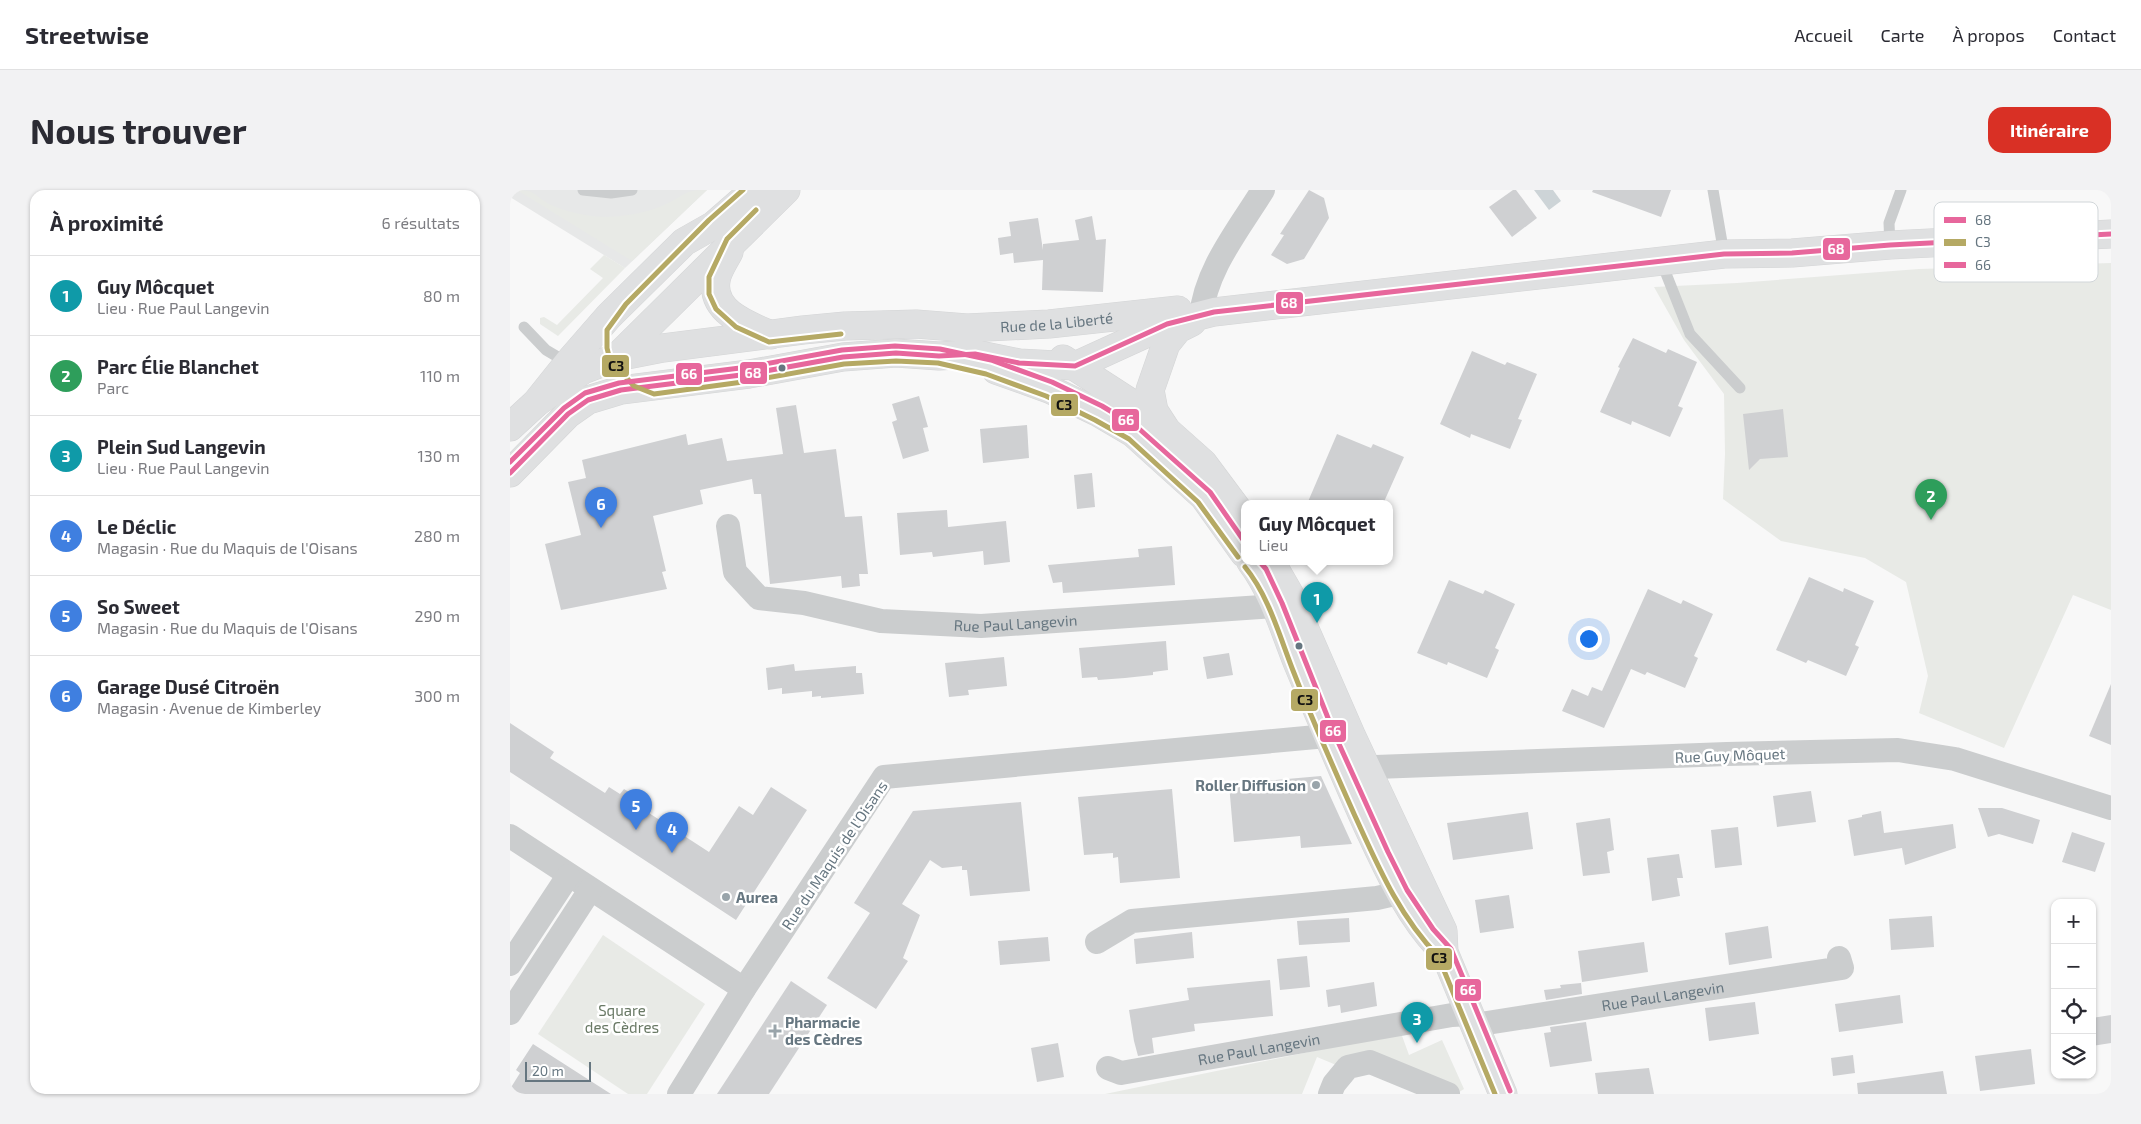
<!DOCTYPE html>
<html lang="fr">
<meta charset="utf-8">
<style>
:root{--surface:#fff;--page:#f2f2f3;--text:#2b2b33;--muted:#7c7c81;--line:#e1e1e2;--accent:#d93025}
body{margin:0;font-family:"Exo 2",sans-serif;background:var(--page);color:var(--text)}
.controls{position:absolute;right:15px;bottom:15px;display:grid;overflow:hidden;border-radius:10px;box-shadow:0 1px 4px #0004}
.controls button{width:45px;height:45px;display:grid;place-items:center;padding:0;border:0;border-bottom:1px solid var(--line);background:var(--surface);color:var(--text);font:25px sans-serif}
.scale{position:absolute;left:15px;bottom:12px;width:66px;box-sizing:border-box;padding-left:5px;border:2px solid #667680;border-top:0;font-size:14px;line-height:18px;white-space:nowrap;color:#667680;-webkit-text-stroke:4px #fff;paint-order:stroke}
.you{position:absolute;left:1078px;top:448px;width:18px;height:18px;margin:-12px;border:4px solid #fff;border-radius:50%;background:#1a73e8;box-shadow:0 0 0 8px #1a73e833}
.badge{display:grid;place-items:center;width:32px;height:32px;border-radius:50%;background:var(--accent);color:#fff;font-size:16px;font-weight:700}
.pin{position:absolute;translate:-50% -41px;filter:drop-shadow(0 1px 2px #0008)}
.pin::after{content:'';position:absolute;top:26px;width:18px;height:15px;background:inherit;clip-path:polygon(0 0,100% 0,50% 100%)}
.popup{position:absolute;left:731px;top:310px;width:152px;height:65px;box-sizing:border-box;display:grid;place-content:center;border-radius:10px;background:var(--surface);filter:drop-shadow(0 1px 4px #0005);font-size:16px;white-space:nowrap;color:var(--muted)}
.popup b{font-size:19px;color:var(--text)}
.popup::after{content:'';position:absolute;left:50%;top:100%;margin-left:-10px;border:10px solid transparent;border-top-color:var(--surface)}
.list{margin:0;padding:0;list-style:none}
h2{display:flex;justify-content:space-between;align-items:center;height:65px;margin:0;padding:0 20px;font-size:21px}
h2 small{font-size:16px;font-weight:400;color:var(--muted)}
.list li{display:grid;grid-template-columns:32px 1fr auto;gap:15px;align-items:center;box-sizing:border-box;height:80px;padding:0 20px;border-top:1px solid var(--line)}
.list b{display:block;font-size:19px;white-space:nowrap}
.list p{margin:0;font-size:16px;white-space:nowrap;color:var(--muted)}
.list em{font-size:16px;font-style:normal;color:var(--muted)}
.icon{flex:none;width:28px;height:28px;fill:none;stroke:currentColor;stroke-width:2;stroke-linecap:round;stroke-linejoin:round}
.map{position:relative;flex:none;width:1601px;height:904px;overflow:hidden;border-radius:15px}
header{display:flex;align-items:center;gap:30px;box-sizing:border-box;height:70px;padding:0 25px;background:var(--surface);border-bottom:1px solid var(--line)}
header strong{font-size:24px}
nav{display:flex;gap:28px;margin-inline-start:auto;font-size:18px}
.intro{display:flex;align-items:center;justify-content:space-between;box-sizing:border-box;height:120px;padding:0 30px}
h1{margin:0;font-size:35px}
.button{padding:12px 22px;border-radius:15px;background:var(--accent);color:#fff;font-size:18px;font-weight:700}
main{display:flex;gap:30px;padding:0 30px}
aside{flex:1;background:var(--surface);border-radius:15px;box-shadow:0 1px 4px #0004}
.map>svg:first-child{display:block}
</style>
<header>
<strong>Streetwise</strong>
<nav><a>Accueil</a><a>Carte</a><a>À propos</a><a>Contact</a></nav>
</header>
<div class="intro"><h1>Nous trouver</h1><a class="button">Itinéraire</a></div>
<main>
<aside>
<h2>À proximité<small>6 résultats</small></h2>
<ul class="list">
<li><span class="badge" style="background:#0f9aa8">1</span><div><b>Guy Môcquet</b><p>Lieu · Rue Paul Langevin</p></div><em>80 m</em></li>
<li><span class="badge" style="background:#2e9e5b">2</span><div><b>Parc Élie Blanchet</b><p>Parc</p></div><em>110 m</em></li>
<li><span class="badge" style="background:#0f9aa8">3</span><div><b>Plein Sud Langevin</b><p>Lieu · Rue Paul Langevin</p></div><em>130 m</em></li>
<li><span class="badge" style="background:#3f7fe0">4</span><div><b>Le Déclic</b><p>Magasin · Rue du Maquis de l'Oisans</p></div><em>280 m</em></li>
<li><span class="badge" style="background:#3f7fe0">5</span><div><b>So Sweet</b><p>Magasin · Rue du Maquis de l'Oisans</p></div><em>290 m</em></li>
<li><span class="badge" style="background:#3f7fe0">6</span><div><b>Garage Dusé Citroën</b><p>Magasin · Avenue de Kimberley</p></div><em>300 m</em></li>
</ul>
</aside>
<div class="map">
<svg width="1601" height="904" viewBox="0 0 1601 904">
<rect width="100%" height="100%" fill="#f8f8f8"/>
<path fill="#e7e8e8" d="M 0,0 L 197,0 L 115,78 L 0,7 Z"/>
<g fill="#e8eae6">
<path d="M 7,0 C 27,0 25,7 41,15 C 56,22 76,26 93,27 C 113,27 137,23 154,15 C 175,6 172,0 197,0 L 122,71 Z"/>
<path d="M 94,65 L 115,78 L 48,146 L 30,134 L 30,128 L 34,127 L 47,135 L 93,88 L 80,79 Z"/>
<path d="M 1601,73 L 1601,420 L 1563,405 L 1494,558 L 1409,523 L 1418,486 L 1396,392 L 1355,368 L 1271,351 L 1213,309 L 1215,264 L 1214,204 L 1174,150 L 1144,97 L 1227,93 L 1409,79 Z"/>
<path d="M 93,745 L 195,814 L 137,904 L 118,904 L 28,844 Z"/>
<path d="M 891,843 L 899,865 L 932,850 L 954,899 L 946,904 L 831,877 L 807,867 L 792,904 L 595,904 Z"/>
</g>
<path fill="#cdd4d7" d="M 1024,0 L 1043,0 L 1051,11 L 1039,20 Z"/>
<g fill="#cfd0d2">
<path d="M 799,0 L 814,8 L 819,28 L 794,69 L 777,74 L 761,65 L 774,45 L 770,44 Z"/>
<path d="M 1003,0 L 1006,0 L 1027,28 L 1002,47 L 979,17 Z"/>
<path d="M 1083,0 L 1161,0 L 1151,27 L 1082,2 Z"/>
<path d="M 582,26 L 586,50 L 596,49 L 593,102 L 532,100 L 533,70 L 504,73 L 503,63 L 490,65 L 488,48 L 501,46 L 499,32 L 528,28 L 533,60 L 533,54 L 569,50 L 565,30 Z"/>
<path d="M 1123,148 L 1156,163 L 1158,159 L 1187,172 L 1168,216 L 1173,218 L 1160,247 L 1122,231 L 1121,235 L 1090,222 L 1110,178 L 1108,177 Z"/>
<path d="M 962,161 L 995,175 L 997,172 L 1027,184 L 1008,229 L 1012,230 L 1000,259 L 961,244 L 960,248 L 930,234 Z"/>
<path d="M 409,206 L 418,237 L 413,238 L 419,261 L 393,269 L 382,232 L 387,230 L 382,214 Z"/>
<path d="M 286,215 L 294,263 L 326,259 L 335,327 L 352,326 L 358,384 L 349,384 L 350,396 L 332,398 L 331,386 L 260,394 L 251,304 L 244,304 L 242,289 L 190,300 L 193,314 L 143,326 L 156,381 L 152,382 L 157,399 L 51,420 L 35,354 L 71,345 L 58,292 L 76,288 L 72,270 L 176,244 L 178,255 L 212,248 L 217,271 L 273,264 L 266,218 Z"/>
<path d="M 1273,219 L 1278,267 L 1250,269 L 1239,280 L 1233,224 Z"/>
<path d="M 517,235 L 519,268 L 473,273 L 470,239 Z"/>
<path d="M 827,244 L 861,258 L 863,254 L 894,267 L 873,314 L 797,314 Z"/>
<path d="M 582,283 L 585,317 L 567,319 L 564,285 Z"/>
<path d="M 437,320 L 438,337 L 496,331 L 500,372 L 474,375 L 473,361 L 423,367 L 422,362 L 390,365 L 387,323 Z"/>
<path d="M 662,356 L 665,395 L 553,403 L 552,392 L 543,393 L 538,375 L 629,367 L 628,359 Z"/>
<path d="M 1299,387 L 1333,402 L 1334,398 L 1364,411 L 1345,455 L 1349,457 L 1336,486 L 1298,470 L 1296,473 L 1266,460 Z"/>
<path d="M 939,390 L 973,404 L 975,400 L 1005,414 L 985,458 L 989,460 L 977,488 L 938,472 L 937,475 L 907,463 Z"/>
<path d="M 1138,399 L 1171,414 L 1173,410 L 1203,424 L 1184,466 L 1188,468 L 1175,498 L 1137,482 L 1135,485 L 1121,479 L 1094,538 L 1052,521 L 1062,499 L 1078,506 L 1082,497 L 1092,501 Z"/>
<path d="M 656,451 L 658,480 L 643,482 L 643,485 L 615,488 L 588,490 L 587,487 L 572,488 L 569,458 Z"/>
<path d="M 719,463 L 723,485 L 697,489 L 693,467 Z"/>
<path d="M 494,467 L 497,496 L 458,500 L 459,505 L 439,507 L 435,473 Z"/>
<path d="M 284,474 L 285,481 L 346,476 L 346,483 L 352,483 L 354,504 L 311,508 L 311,506 L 302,507 L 302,501 L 272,504 L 272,498 L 258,500 L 256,478 Z"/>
<path d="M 1601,494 L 1601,555 L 1579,546 Z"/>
<path d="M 0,533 L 44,562 L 40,568 L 95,603 L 99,597 L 110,604 L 114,599 L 129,608 L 125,614 L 199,662 L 229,616 L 243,625 L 261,597 L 297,620 L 226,730 L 0,582 Z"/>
<path d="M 811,586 L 842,654 L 791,658 L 790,646 L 724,652 L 719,594 Z"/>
<path d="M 662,599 L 670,688 L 610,693 L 608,667 L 603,668 L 603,663 L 574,665 L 568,607 Z"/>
<path d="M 1301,601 L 1306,632 L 1267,637 L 1263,606 Z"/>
<path d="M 511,612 L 520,701 L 460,706 L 457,680 L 452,680 L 452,676 L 432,678 L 420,670 L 392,714 L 410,725 L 393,768 L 398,771 L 366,819 L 317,788 L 360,723 L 344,713 L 403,621 Z"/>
<path d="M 1468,618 L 1492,618 L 1530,630 L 1523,654 L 1489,644 L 1478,647 Z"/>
<path d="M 1371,621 L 1374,643 L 1443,634 L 1446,658 L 1395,675 L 1392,658 L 1344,666 L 1338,630 L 1352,627 L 1352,625 Z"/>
<path d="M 1018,622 L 1023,659 L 943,670 L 937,633 Z"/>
<path d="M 1100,628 L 1104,660 L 1097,662 L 1100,683 L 1073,686 L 1066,633 Z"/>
<path d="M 1228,637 L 1232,675 L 1205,678 L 1201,640 Z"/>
<path d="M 1562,642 L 1595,653 L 1585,682 L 1552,672 Z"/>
<path d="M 1169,664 L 1173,688 L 1167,688 L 1170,706 L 1142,711 L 1137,668 Z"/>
<path d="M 999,705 L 1004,738 L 970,743 L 965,710 Z"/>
<path d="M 1422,726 L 1424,757 L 1381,760 L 1379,729 Z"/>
<path d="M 839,728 L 840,752 L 789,755 L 787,731 Z"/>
<path d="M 1258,736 L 1262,768 L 1219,775 L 1215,743 Z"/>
<path d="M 682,742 L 684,768 L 626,774 L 624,749 Z"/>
<path d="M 538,747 L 540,771 L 490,775 L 488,751 Z"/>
<path d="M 1134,752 L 1138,782 L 1072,792 L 1068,761 Z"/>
<path d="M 797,766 L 800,797 L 770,800 L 767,769 Z"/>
<path d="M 760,790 L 763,826 L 684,834 L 685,841 L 642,848 L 644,863 L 628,866 L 624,851 L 619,820 L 679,810 L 677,798 Z"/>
<path d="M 281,791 L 317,815 L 259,904 L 207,904 Z"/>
<path d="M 864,792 L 867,816 L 831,823 L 830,815 L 818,817 L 816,800 Z"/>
<path d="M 1071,793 L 1072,804 L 1036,810 L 1034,800 L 1051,798 L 1050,795 Z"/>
<path d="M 1390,805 L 1393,833 L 1329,842 L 1325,814 Z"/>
<path d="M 1245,812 L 1249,844 L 1199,851 L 1195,818 Z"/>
<path d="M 1601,825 L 1601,853 L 1582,856 L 1582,828 Z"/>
<path d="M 1076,832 L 1082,871 L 1040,877 L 1034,843 L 1041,842 L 1040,837 Z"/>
<path d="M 548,853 L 554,887 L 527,892 L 521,858 Z"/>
<path d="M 23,854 L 101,904 L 0,904 L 0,899 L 10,883 L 6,880 Z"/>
<path d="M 1521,859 L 1525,894 L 1470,901 L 1465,866 Z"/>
<path d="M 1343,865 L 1345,883 L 1323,886 L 1321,868 Z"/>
<path d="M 1139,878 L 1144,904 L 1088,904 L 1085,883 Z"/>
<path d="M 1433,881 L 1437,904 L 1348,904 L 1347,893 Z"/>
</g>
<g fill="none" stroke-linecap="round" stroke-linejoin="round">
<g stroke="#d4d5d6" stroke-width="29">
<g id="secondary">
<path d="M 219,62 C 215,70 207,81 206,91 C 201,122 238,135 261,145"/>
<path d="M 105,169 L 276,0"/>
<path d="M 553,169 L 638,224 L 693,273 L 734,328"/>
<path d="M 486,180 L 539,199 L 589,223 L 623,243 L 694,307 L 734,363"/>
<path id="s4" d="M 26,213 L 73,180 L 107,167 L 153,158 L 293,140 L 335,136 L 406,134 L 457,138 L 539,134 L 668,120"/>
<path d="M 0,237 L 26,213 L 58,173 L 99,126 L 174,52 L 204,35 L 244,0"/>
<path d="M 655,238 L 644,221 L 640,200 L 656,154 L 668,139 L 682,132"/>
<path d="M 0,283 L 58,224 L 78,210 L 111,200 L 239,184 L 333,167 L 386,163 L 429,166 L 465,164 L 509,173 L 565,176 L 657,134 L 704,122 L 1214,64 L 1282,63 L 1380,55 L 1601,44"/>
<path d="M 741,372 C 763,401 774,439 787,472 C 810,527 833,582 858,637 C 878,679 897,723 929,757"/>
<path d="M 761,372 L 780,405 L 842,547 L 933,741 L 934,762 L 993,904"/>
</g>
</g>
<g stroke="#cbcdce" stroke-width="11">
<path d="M 73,0 L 101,3 L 122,0"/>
<path d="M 1203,0 L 1214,64"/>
<path d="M 1380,55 L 1379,33 L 1391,0"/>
<path d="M 1151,71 L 1180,144 L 1230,198"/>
<path d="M 14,137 L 36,160 L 58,173"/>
</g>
<g stroke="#cbcdce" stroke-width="24">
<path d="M 691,127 C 695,80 729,39 753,0"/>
<path id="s1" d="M 218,336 L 225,382 L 249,408 L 294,413 L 371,431 L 471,436 L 765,416 L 778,406"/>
<path d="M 838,578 L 1217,564 L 1388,560 L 1445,569 L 1601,618"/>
<path d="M 0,646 L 234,799 L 374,587 L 817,546 L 836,547"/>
<path d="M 587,752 L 622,731 L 867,708 L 907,699"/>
<path d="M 0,774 L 58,686"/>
<path d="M 0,823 L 80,700"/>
<path id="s2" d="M 964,835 L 1332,778 L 1329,768"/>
<path id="s3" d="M 598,878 L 611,883 L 942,825 L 960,824"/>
<path d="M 169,904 L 234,799"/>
<path d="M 820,904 L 824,894 L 838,877 L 860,872 L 938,904"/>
</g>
<use href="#secondary" stroke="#dfe0e1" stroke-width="28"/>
<g stroke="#fff" stroke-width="9">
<path id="bus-1" d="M 0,283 L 58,224 L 78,210 L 111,200 L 239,184 L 333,167 L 386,163 L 429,166 L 465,164 L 509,173 L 565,176 L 657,134 L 704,122 L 1214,64 L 1282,63 L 1380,55 L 1601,44"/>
</g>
<g stroke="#fff" stroke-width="9">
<g id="bus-2">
<path d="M 233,0 L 199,30 L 116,114 L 97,140 L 97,158 L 100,170 L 124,196 L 144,204 L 240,191 L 334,174 L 386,171 L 428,173 L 476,184 L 536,206 L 585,230 L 619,249 L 688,312 L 728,367"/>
<path d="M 246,20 L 217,49 L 199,87 L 199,104 L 206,119 L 226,137 L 259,152 L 331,144"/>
<path d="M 735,377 C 759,406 770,448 784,483 C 803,532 824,579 845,626 C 868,676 889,726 928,766 L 985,904"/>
</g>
</g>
<g stroke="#fff" stroke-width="9">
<g id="bus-3">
<path d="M 0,272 L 54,218 L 75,203 L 109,193 L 238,177 L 332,160 L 385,156 L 430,159 L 481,170 L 542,192 L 592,216 L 627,237 L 700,302 L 734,351"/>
<path d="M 750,372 L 756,379 L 772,413 L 824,543 L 878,662 L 897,700 L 923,739 L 941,759 L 1000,901"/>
</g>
</g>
<use href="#bus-1" stroke="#e7679c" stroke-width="5"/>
<use href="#bus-2" stroke="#b5a964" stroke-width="5"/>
<use href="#bus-3" stroke="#e7679c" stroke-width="5"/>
</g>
<g fill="#667680" stroke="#fff" stroke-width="2">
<circle cx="272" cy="178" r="4.5"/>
<circle cx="789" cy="456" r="4.5"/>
</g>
<g fill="#99a4aa" stroke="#fff" stroke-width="2">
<circle cx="806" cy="595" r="5"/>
<circle cx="216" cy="707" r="5"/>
<path d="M262.5 833.5h5v5h5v5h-5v5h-5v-5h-5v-5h5z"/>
</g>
<g text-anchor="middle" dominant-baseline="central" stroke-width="5" stroke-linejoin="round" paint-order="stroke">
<g font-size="15" fill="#667680" stroke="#fff">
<text stroke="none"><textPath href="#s4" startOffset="536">Rue de la Liberté</textPath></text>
<text stroke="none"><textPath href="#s1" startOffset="341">Rue Paul Langevin</textPath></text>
<text transform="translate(1220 565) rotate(-2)">Rue Guy Môquet</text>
<text transform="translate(324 665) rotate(-56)">Rue du Maquis de l'Oisans</text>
<text stroke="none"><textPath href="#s2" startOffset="191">Rue Paul Langevin</textPath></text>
<text stroke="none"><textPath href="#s3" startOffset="154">Rue Paul Langevin</textPath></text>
</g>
<g font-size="15" font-weight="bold" fill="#667680" stroke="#fff" text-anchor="start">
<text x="796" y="595" text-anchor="end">Roller Diffusion</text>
<text x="226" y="707">Aurea</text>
<text x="275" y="832">Pharmacie<tspan x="275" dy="17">des Cèdres</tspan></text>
</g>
<g font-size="15" fill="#697965" stroke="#fff">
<text x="112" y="820">Square<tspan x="112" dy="17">des Cèdres</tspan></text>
</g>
</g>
<rect x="1424" y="12" width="164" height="80" rx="8" fill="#fff" stroke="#d1d6d9" stroke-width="1"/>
<rect x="1434" y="27" width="22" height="6" fill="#e7679c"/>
<rect x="1434" y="49" width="22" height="7" fill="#b5a964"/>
<rect x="1434" y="72" width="22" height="6" fill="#e7679c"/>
<g font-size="14" fill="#667680">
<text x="1465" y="35">68</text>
<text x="1465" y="57">C3</text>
<text x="1465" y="80">66</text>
</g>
<g stroke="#fff" stroke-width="2">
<rect x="1312" y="47" width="29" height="24" rx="5" fill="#e7679c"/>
<rect x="765" y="101" width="29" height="24" rx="5" fill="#e7679c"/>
<rect x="91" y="164" width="29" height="24" rx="5" fill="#b5a964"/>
<rect x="229" y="171" width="29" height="24" rx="5" fill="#e7679c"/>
<rect x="165" y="172" width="28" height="24" rx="5" fill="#e7679c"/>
<rect x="540" y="203" width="29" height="24" rx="5" fill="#b5a964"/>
<rect x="601" y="218" width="29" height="24" rx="5" fill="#e7679c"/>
<rect x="780" y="498" width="29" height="24" rx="5" fill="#b5a964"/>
<rect x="809" y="529" width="28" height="24" rx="5" fill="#e7679c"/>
<rect x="915" y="757" width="28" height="24" rx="5" fill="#b5a964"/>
<rect x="944" y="788" width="28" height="24" rx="5" fill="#e7679c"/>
</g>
<g font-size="14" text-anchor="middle" font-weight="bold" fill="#fff">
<text x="1326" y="64">68</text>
<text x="779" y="118">68</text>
<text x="243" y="188">68</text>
<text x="179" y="189">66</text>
<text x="616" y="235">66</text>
<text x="823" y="546">66</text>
<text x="958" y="805">66</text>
</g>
<g font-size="14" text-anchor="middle" font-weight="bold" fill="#111">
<text x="106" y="181">C3</text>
<text x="554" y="220">C3</text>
<text x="795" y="515">C3</text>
<text x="929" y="773">C3</text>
</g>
</svg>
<div class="controls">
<button>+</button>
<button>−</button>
<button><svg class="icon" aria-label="locate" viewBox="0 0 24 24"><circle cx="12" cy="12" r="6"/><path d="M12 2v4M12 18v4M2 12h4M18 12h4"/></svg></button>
<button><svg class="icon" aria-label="layers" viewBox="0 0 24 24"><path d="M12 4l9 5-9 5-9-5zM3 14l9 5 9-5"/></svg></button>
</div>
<div class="scale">20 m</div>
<div class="you"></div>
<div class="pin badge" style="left:807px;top:433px;background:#0f9aa8">1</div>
<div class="popup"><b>Guy Môcquet</b>Lieu</div>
<div class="pin badge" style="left:1421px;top:330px;background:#2e9e5b">2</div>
<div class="pin badge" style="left:907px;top:853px;background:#0f9aa8">3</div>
<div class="pin badge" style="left:162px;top:663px;background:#3f7fe0">4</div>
<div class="pin badge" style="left:126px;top:640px;background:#3f7fe0">5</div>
<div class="pin badge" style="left:91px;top:338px;background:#3f7fe0">6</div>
</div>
</main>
